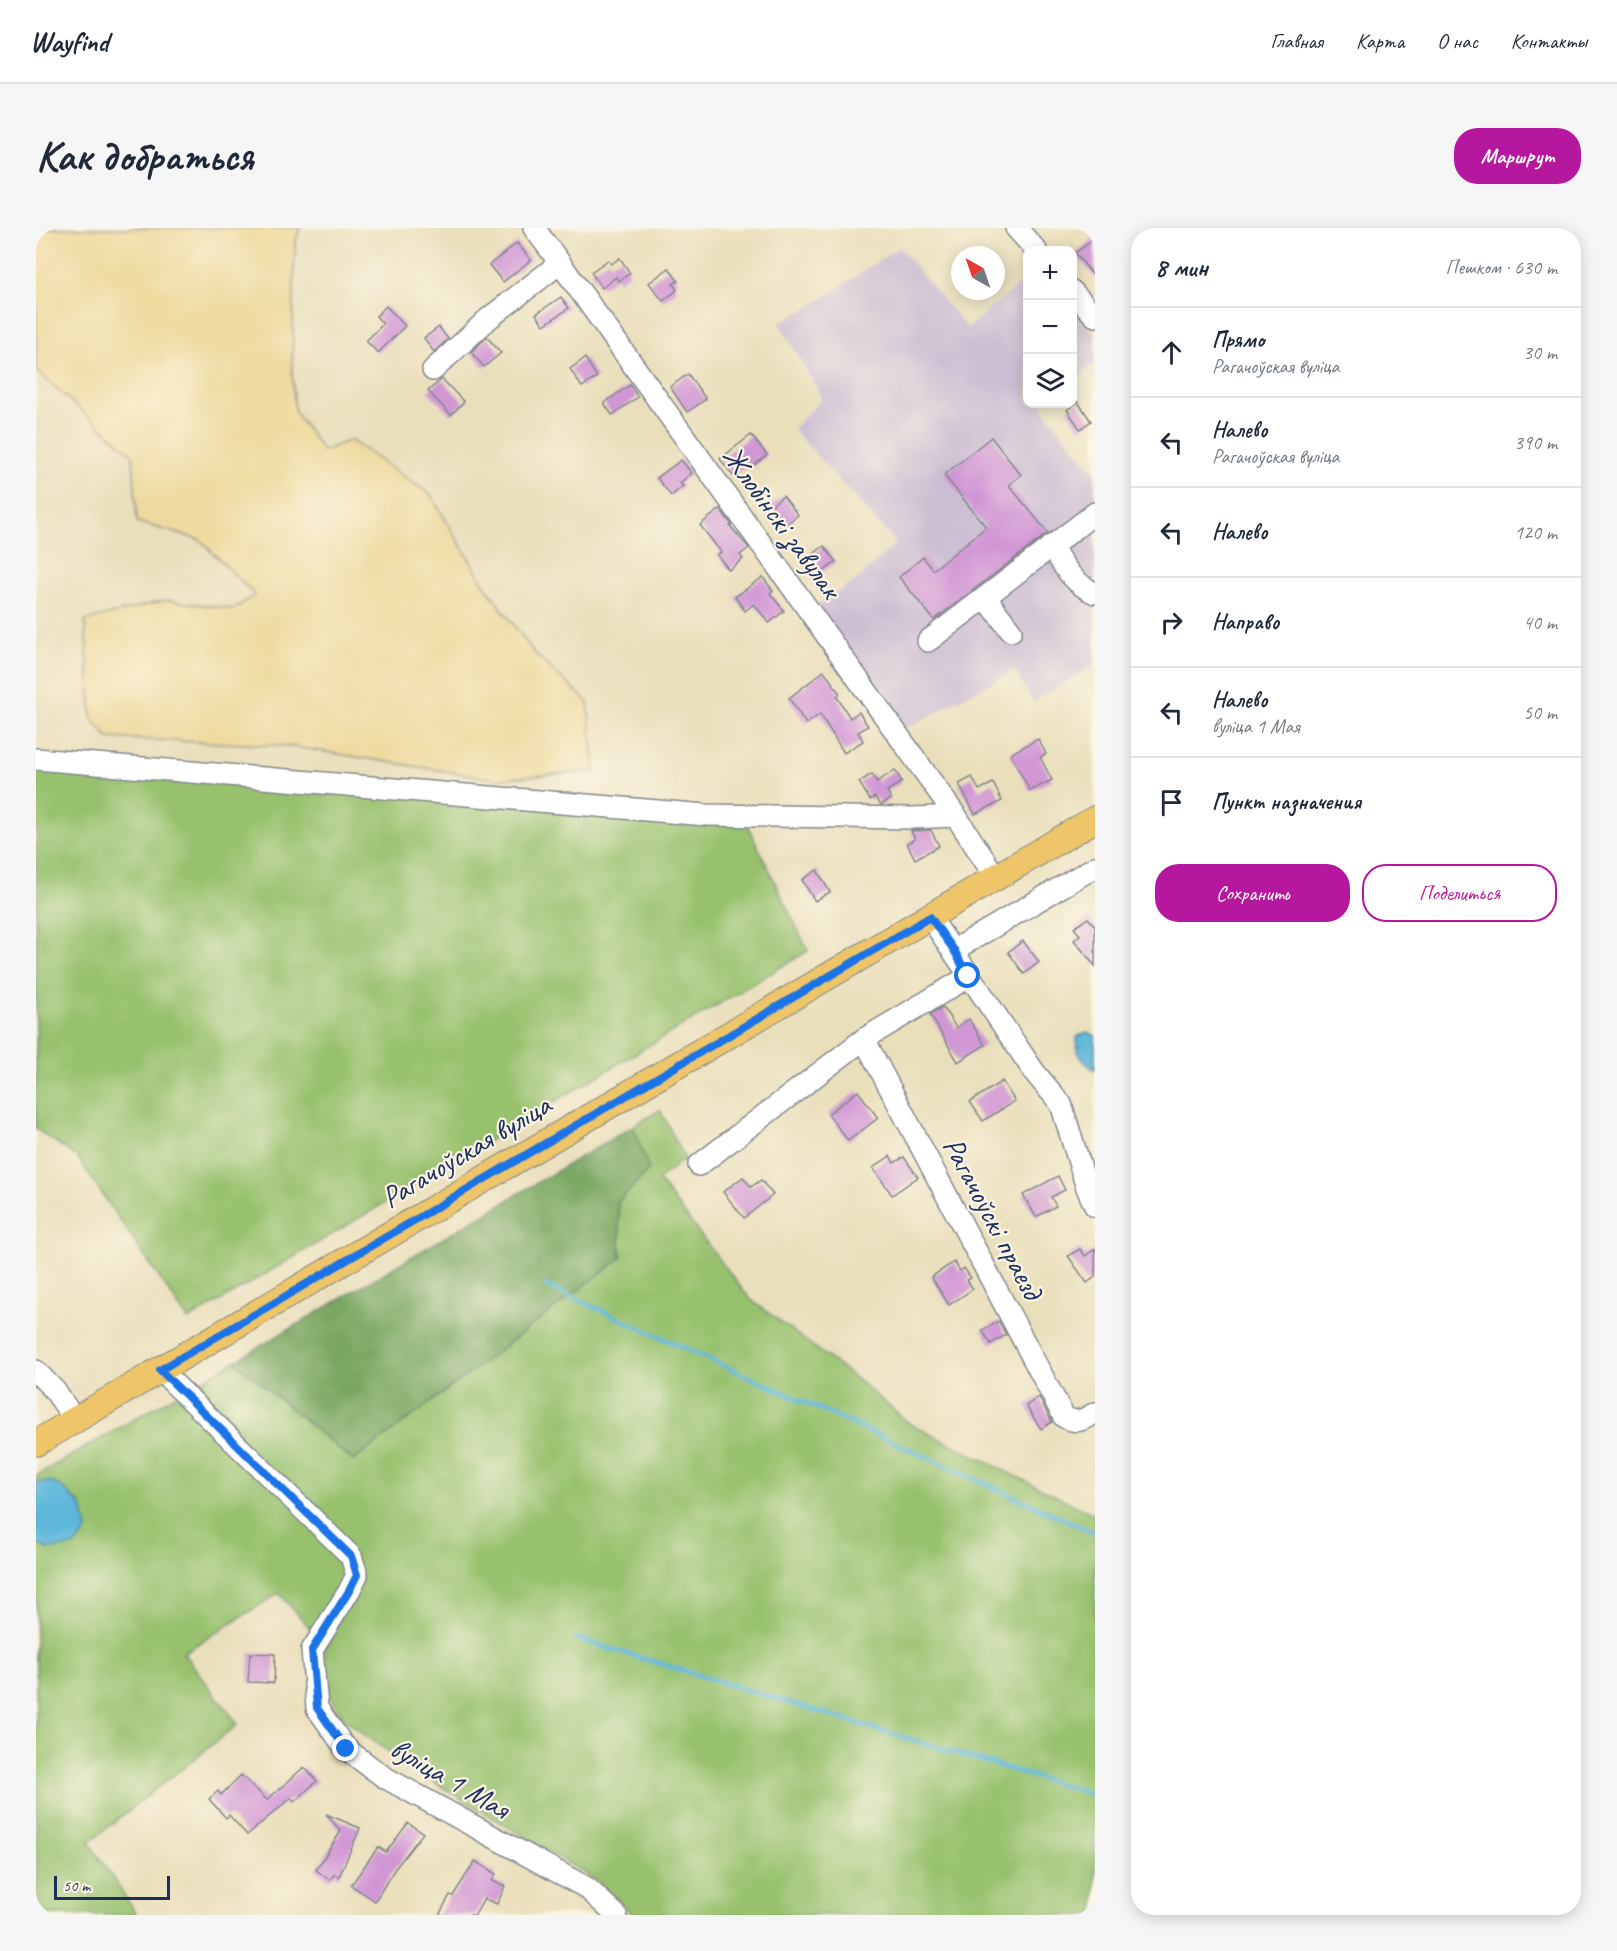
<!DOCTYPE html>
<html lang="ru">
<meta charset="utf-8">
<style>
:root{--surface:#fff;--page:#f6f6f7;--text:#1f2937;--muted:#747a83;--line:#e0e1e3;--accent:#b5179e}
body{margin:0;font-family:Caveat,sans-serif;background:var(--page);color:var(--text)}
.controls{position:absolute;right:18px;top:18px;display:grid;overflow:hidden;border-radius:12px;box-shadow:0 3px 15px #0003}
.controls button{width:54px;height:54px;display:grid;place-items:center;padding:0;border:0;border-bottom:2px solid var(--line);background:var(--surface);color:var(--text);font:30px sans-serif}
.compass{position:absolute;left:915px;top:18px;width:54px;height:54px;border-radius:50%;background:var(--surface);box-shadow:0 3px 15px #0003;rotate:320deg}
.scale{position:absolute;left:18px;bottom:15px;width:116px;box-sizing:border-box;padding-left:6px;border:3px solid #1b2f5e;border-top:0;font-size:16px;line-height:21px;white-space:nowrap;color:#1b2f5e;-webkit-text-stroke:4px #fcf5e5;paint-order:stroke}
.stop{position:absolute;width:18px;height:18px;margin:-14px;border:4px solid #1a73e8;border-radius:50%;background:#fff}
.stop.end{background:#1a73e8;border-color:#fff;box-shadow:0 2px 6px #0008}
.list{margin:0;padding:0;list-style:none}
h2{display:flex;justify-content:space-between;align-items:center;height:78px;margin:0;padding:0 24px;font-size:26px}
h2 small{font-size:20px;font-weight:400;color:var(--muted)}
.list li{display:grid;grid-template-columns:39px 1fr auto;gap:18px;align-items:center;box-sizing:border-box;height:90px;padding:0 24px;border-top:2px solid var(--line)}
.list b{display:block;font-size:22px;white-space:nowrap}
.list p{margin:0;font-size:20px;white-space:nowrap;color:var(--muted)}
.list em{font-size:20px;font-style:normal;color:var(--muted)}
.actions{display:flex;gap:12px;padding:18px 24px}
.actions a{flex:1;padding:14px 0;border:2px solid var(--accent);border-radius:24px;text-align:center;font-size:21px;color:var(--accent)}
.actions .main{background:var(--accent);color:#fff}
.icon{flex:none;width:33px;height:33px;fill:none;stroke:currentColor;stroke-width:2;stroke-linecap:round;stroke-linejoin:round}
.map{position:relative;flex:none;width:1059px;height:1687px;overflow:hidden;border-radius:24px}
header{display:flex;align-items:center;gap:36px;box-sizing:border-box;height:84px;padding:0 30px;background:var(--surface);border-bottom:2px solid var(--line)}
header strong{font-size:28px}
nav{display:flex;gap:33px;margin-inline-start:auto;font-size:21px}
.intro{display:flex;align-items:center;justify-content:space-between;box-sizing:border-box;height:144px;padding:0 36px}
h1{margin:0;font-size:42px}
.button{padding:15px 27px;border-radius:24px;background:var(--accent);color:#fff;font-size:21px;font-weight:700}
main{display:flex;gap:36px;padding:0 36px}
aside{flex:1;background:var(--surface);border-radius:24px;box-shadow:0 3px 15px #0003}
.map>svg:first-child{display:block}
</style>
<header>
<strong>Wayfind</strong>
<nav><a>Главная</a><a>Карта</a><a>О нас</a><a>Контакты</a></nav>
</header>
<div class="intro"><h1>Как добраться</h1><a class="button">Маршрут</a></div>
<main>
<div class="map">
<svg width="1059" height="1687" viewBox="0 0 1059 1687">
<rect width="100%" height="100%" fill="#fcf5e5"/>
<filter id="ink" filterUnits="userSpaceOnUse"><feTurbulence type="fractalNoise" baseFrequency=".0167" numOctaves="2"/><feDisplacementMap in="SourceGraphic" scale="12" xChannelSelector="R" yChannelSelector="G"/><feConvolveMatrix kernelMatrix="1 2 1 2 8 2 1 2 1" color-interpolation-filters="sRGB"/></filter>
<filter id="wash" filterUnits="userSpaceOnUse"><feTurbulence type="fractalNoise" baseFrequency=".008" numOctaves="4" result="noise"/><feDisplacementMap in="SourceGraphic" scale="24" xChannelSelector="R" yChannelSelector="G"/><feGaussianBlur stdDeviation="1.35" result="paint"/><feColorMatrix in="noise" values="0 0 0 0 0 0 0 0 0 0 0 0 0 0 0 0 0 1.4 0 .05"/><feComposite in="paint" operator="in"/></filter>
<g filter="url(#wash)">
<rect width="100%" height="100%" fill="#eadfbb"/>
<g fill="#ccbed3">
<path d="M 863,19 L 931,100 L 991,50 L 992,176 L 1011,176 L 1006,180 L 1059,245 L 1059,437 L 997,474 L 979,442 L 869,501 L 781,378 L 823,350 L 860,315 L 757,201 L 786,170 L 743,94 L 774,79 Z"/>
<path d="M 1036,82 L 1059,107 L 1059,135 L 1037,154 Z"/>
</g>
<g fill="#97c16d" stroke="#597866" stroke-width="1.5">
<path d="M 0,534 L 712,598 L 772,723 L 152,1092 L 41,929 L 0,901 Z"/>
<path d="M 624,882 L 649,930 L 622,952 L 714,1071 L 823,1153 L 874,1196 L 1059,1287 L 1059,1687 L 598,1687 L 561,1653 L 377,1541 L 329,1507 L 308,1490 L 294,1470 L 288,1416 L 243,1365 L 147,1425 L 202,1496 L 53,1614 L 101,1687 L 0,1687 L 0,1248 L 199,1133 L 317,1233 L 585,1030 L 582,974 L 613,942 L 597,898 Z"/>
</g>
<path fill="#79a760" stroke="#4a6b5f" stroke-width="1.5" d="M 597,898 L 613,942 L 582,974 L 585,1030 L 317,1233 L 199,1133 Z"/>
<path fill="#eeda9e" stroke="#84847e" stroke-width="1.5" d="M 0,0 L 264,0 L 259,16 L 256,143 L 259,184 L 287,223 L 314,212 L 395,267 L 448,356 L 499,426 L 552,474 L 559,543 L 459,551 L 252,518 L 72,510 L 56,491 L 49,393 L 130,372 L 198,381 L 219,367 L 164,312 L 101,294 L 97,227 L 0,143 Z"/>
<g fill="#5db7da" stroke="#3c739c" stroke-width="1.5">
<path d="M 1051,804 L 1059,807 L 1059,842 C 1045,833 1040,826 1041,809 Z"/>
<path d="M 12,1253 L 24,1258 L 46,1278 L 51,1302 L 38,1318 L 13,1321 L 0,1316 L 0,1255 Z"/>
</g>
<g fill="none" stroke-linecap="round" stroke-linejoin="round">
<g stroke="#5db7da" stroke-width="4.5">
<path d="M 509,1057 L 1059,1305"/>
<path d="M 539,1410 L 1059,1567"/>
</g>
</g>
<g id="blocks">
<g fill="#d197d5">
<path d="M 1059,10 L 1059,50 L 1039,25 Z"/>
<path d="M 481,15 L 495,32 L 467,54 L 453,37 Z"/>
<path d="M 584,30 L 594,45 L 583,53 L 580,49 L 566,60 L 555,44 L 572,32 L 575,36 Z"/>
<path d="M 633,40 L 642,53 L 637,56 L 641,62 L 627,73 L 613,55 Z"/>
<path d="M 525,69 L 533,80 L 508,97 L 500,86 Z"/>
<path d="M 350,78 L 369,98 L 342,125 L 330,113 L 347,96 L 340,88 Z"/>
<path d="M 403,99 L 412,111 L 398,124 L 388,110 Z"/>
<path d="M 451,109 L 465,125 L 448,139 L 435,124 Z"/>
<path d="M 549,130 L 561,149 L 546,159 L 534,141 Z"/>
<path d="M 652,146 L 670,171 L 651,184 L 634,159 Z"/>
<path d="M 406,151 L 428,174 L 415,187 L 392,163 Z"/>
<path d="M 594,157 L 602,169 L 576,187 L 568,175 Z"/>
<path d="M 1042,174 L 1055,193 L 1044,201 L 1031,182 Z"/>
<path d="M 715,207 L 731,227 L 716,239 L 713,235 L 697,248 L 684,231 Z"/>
<path d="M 955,209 L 985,247 L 973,257 L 1012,305 L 898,392 L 863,349 L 887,329 L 897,342 L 950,299 L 908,247 Z"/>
<path d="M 645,232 L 656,245 L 644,255 L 647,258 L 635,268 L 621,250 Z"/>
<path d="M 747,268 L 762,287 L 743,302 L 728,283 Z"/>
<path d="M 684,281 L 696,297 L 694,298 L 713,320 L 704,327 L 707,331 L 693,342 L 681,327 L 685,324 L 664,297 Z"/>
<path d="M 788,318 L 800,334 L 780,349 L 768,333 Z"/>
<path d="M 727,349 L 737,363 L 734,365 L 748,383 L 733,395 L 718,376 L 709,383 L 699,369 Z"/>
<path d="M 788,443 L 804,466 L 801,469 L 814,490 L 823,484 L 832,498 L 822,504 L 827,513 L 808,525 L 784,486 L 770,496 L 753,470 Z"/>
<path d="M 1002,511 L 1010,526 L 1004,529 L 1016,552 L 994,563 L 974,526 Z"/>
<path d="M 859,542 L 866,554 L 851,563 L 855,571 L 845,577 L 839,569 L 834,572 L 823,554 L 836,546 L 841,554 Z"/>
<path d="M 936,549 L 943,562 L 957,555 L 966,573 L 939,586 L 923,556 Z"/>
<path d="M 895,602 L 903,618 L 879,631 L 871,615 L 879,611 L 875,603 Z"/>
<path d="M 781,642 L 794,664 L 779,673 L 766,652 Z"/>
<path d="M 1052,690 L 1059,698 L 1059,738 L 1038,712 L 1044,707 L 1038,700 Z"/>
<path d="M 987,713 L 1003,734 L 988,746 L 972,724 Z"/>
<path d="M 907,779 L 920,800 L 933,791 L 949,817 L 922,834 L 894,786 Z"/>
<path d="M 966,853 L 979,873 L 947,893 L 934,874 Z"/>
<path d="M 822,863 L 842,890 L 812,913 L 792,886 Z"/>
<path d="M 854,928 L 858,935 L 868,929 L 882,949 L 856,967 L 837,940 Z"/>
<path d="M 1022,948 L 1029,962 L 1015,969 L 1020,978 L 1000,989 L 987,967 Z"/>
<path d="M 707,949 L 715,959 L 725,952 L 737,967 L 708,990 L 687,964 Z"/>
<path d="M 1044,1021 L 1049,1028 L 1059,1021 L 1059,1049 L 1051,1055 L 1032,1028 Z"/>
<path d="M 918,1034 L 924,1043 L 928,1040 L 935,1050 L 931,1052 L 937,1061 L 913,1077 L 895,1049 Z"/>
<path d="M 963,1093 L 970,1107 L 955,1116 L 946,1102 Z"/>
<path d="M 1003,1169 L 1016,1194 L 1005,1201 L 990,1178 Z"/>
<path d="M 214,1425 L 239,1426 L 238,1455 L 212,1454 Z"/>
<path d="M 268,1539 L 281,1553 L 258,1574 L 255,1570 L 211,1607 L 193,1587 L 190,1590 L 173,1571 L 182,1563 L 185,1567 L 205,1547 L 231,1572 Z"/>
<path d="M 290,1586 L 324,1600 L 303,1649 L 299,1646 L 294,1652 L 280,1642 L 305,1603 Z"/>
<path d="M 372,1595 L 387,1605 L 358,1642 L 339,1673 L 315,1657 L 342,1619 L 350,1624 Z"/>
<path d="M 439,1633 L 460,1646 L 456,1653 L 469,1658 L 461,1676 L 448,1671 L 439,1687 L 403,1687 L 414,1667 L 417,1668 Z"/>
</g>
</g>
</g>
<g filter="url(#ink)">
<use href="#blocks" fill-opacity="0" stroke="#82878c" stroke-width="1.5"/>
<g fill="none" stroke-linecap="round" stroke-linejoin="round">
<g stroke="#82878c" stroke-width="24">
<g id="minor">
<path d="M 498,0 L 524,35"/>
<path d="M 980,0 L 1000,22"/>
<path d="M 1036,63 L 1059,88"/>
<path d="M 397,142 L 452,91 L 524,35 L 920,588"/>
<path d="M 1015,318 C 1027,337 1037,356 1059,365"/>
<path d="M 950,370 L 975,403"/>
<path d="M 892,413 L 1059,285"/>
<path d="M 0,531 L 670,587 L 876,590 L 920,588 L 960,650"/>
<path d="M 894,689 L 999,845 L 1025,876 L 1051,960 L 1059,978"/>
<path d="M 918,722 L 1059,639"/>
<path d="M 828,811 L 1028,1189 C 1040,1196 1048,1192 1059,1185"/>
<path d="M 663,937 L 828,811 L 932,749"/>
<path d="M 124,1142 L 315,1328 L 321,1347 L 313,1363 L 276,1422 L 281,1480 L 310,1521 L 348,1549 L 551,1660 L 580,1687"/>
<path d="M 0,1143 L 19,1163 L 39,1192"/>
</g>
</g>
<g stroke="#82878c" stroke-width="28">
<path id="major" d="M 0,1215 L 1059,591"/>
</g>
<use href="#minor" stroke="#fff" stroke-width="21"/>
<use href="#major" stroke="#eec569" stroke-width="26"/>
</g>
</g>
<g fill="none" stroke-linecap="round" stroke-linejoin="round" filter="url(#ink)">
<path stroke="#1a73e8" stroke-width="8" d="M 310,1521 L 281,1480 L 276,1422 L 313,1363 L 321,1347 L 315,1328 L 124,1142 L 894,689 L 918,722 L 932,748"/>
</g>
<g text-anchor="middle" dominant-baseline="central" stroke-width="4.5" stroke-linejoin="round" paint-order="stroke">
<g font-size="30" fill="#1b2f5e" stroke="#fcf5e5">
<text transform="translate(746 294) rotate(54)">Жлобінскі завулак</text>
<text transform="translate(430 923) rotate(-31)">Рагачоўская вуліца</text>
<text transform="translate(957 990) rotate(62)">Рагачоўскі праезд</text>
<text transform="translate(414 1550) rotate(30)">вуліца 1 Мая</text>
</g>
</g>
</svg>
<div class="controls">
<button>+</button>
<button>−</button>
<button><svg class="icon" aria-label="layers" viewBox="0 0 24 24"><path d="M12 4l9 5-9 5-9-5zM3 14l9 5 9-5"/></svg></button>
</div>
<svg class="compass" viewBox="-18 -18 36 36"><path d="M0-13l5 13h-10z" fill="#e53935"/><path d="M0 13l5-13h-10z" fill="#747a83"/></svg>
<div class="scale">50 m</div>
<div class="stop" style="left:932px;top:748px"></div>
<div class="stop end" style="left:310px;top:1521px"></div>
</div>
<aside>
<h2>8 мин<small>Пешком · 630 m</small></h2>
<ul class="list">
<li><svg class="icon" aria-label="ahead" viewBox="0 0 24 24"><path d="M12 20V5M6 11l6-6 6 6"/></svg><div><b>Прямо</b><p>Рагачоўская вуліца</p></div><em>30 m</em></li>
<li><svg class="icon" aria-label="left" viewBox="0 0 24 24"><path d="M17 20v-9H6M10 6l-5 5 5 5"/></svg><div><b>Налево</b><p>Рагачоўская вуліца</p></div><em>390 m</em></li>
<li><svg class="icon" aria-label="left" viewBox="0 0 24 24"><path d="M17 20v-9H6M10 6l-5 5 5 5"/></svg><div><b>Налево</b></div><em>120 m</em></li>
<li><svg class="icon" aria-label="right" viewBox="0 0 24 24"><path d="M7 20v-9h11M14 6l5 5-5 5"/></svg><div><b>Направо</b></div><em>40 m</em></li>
<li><svg class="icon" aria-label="left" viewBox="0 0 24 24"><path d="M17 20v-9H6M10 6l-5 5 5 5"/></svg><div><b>Налево</b><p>вуліца 1 Мая</p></div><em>50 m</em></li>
<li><svg class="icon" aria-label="arrive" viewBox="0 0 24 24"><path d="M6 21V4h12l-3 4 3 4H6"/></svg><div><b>Пункт назначения</b></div></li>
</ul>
<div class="actions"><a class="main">Сохранить</a><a>Поделиться</a></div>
</aside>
</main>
